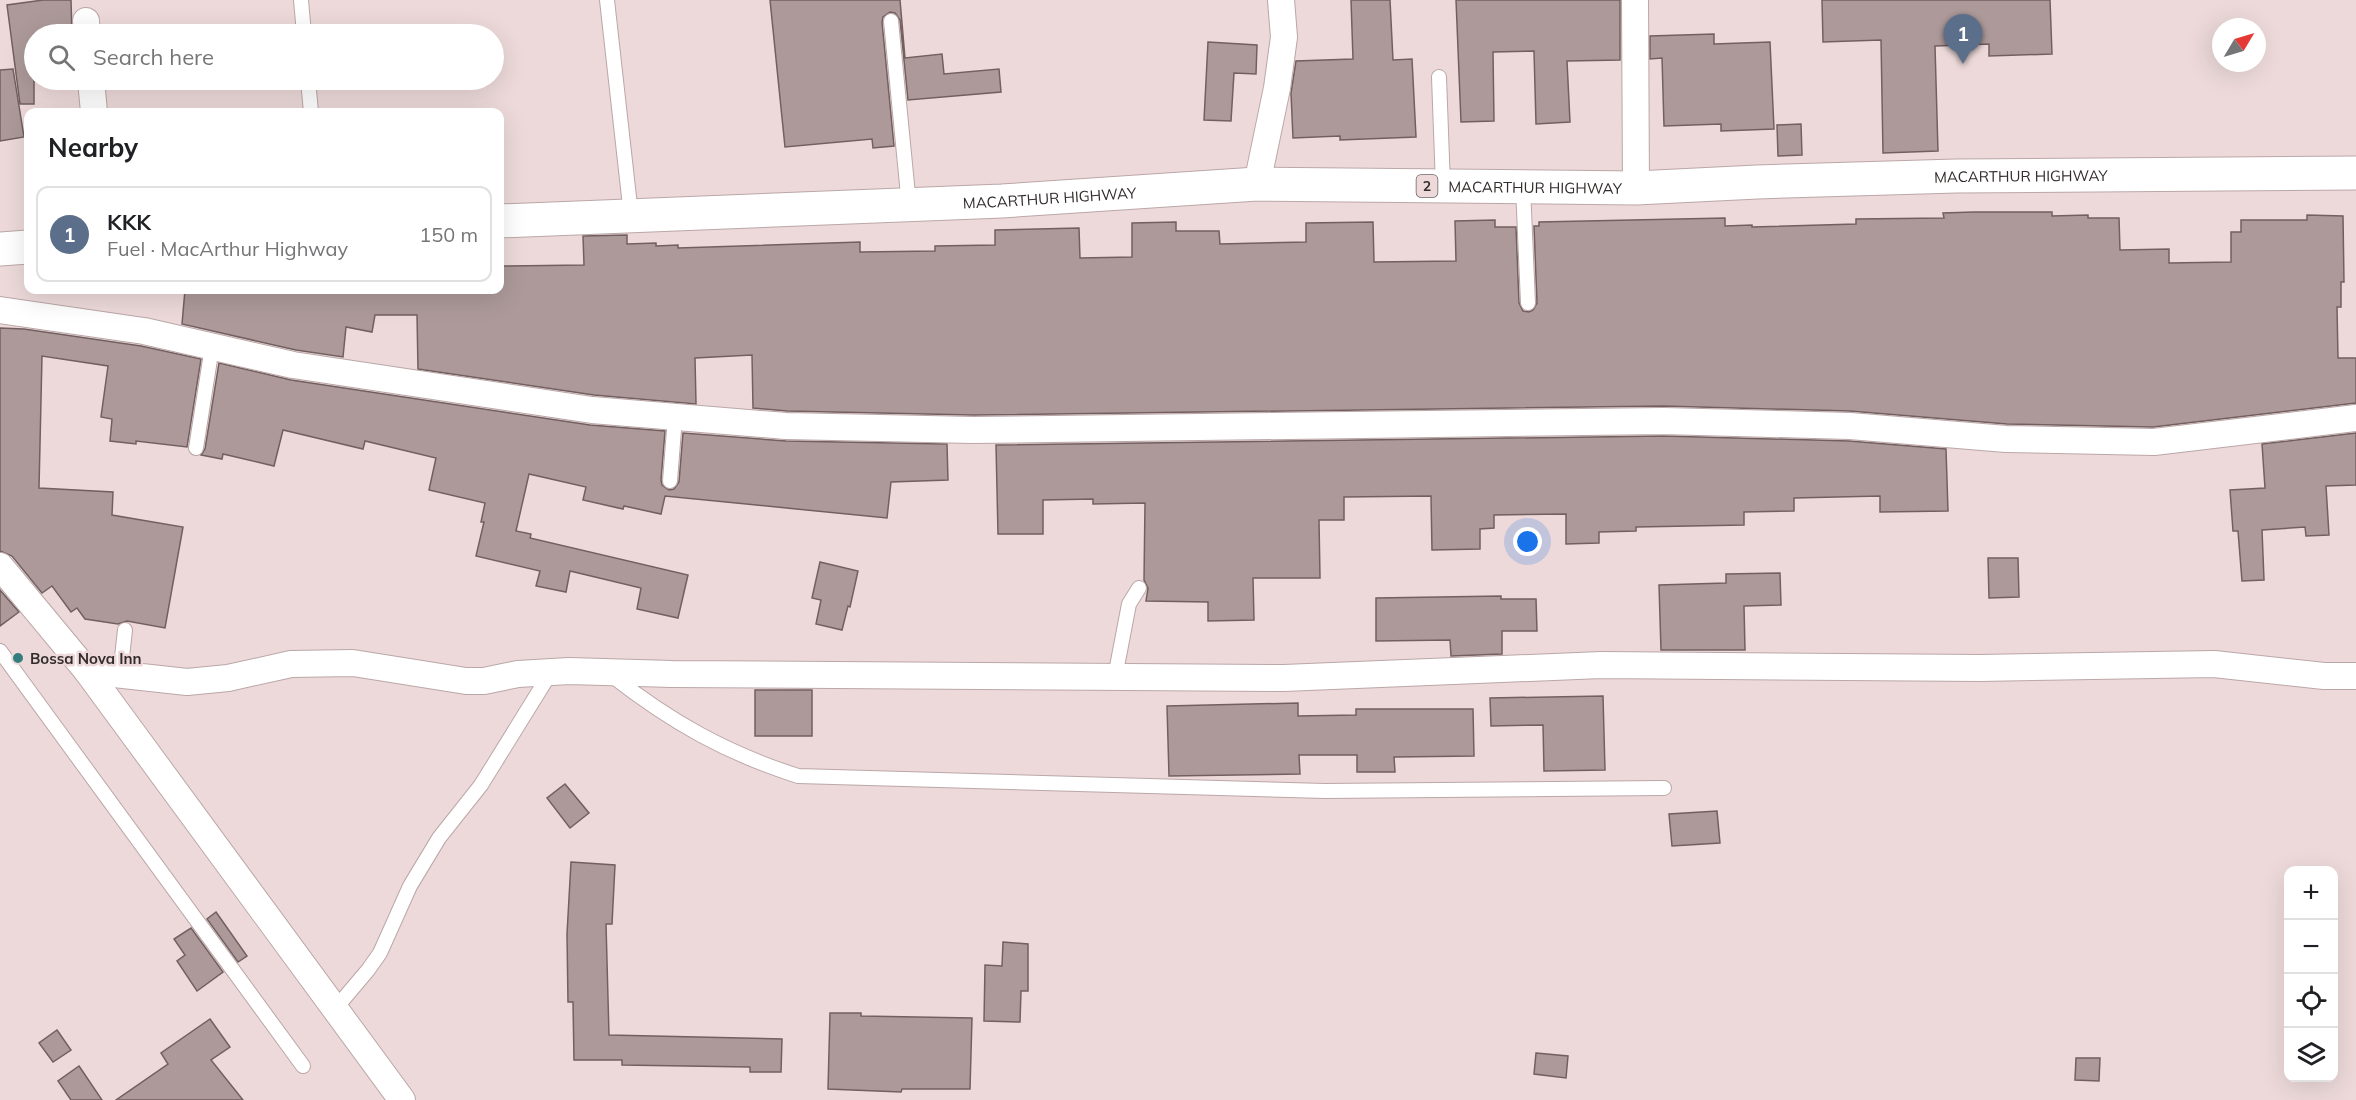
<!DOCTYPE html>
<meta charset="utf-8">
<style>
:root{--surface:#fff;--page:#f6f6f6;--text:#202124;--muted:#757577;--line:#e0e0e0;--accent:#111827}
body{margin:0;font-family:Mulish,sans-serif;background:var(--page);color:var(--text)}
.controls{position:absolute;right:18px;bottom:18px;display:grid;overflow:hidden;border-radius:12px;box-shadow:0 6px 24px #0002}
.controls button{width:54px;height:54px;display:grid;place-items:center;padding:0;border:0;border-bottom:2px solid var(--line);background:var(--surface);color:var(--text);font:30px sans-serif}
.compass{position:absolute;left:2212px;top:18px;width:54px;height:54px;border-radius:50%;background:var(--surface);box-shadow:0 6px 24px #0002;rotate:52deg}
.you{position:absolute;left:1528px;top:542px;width:21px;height:21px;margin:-15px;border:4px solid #fff;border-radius:50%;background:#1a73e8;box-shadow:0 0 0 9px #1a73e833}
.badge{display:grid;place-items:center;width:39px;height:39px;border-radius:50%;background:var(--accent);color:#fff;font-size:20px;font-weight:700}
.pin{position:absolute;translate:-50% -50px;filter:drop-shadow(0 2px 3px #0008)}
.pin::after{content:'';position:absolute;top:32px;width:21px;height:18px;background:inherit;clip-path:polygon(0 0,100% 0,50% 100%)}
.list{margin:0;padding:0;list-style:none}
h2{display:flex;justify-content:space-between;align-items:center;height:78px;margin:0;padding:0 24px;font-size:26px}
h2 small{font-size:20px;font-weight:400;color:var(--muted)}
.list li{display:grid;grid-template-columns:39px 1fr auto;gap:18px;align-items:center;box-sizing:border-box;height:96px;margin:0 12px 12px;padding:0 12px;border:2px solid var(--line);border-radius:12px}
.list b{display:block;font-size:22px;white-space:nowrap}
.list p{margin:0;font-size:20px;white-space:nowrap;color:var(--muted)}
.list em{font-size:20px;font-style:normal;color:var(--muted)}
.icon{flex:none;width:33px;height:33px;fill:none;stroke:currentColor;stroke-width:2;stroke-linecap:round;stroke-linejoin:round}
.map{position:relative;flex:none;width:2356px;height:1100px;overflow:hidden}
.search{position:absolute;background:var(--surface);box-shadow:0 6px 24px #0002;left:24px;top:24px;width:480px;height:66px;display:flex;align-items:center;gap:15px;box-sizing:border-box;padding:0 21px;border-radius:33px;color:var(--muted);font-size:22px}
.panel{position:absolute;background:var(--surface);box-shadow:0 6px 24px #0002;left:24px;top:108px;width:480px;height:186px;border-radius:12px}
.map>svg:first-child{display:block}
</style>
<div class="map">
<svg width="2356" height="1100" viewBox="0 0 2356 1100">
<rect width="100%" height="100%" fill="#edd9d9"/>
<g fill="#ad9999" stroke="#726060" stroke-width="1.5">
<path d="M 43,0 L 71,0 L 72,34 L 34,34 L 34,104 L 20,104 L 7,5 Z"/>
<path d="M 770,0 L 900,0 L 905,58 L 942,54 L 944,74 L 999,69 L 1001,92 L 908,100 L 900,20 L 895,13 L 890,12 L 883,17 L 882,22 L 894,146 L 873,148 L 872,139 L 785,147 Z"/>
<path d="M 1351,0 L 1390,0 L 1393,60 L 1412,59 L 1416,137 L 1340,140 L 1340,136 L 1293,138 L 1291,93 L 1296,61 L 1353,59 Z"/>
<path d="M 1456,0 L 1620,0 L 1620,60 L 1567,61 L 1570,122 L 1536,124 L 1534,51 L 1493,52 L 1494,121 L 1461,122 Z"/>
<path d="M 1822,0 L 2050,0 L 2052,54 L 1989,56 L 1989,44 L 1935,46 L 1938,151 L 1883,153 L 1881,40 L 1823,42 Z"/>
<path d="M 1714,34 L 1714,44 L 1770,42 L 1774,129 L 1721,131 L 1721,124 L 1664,126 L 1662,58 L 1650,59 L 1650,36 Z"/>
<path d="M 1208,42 L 1257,45 L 1256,74 L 1234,73 L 1231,121 L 1204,120 Z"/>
<path d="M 13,69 L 24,137 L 0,141 L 0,70 Z"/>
<path d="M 1801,124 L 1802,155 L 1778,156 L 1777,125 Z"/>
<path d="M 1974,212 L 2052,212 L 2052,216 L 2088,215 L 2088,218 L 2119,218 L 2120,250 L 2169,249 L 2169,263 L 2231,262 L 2231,232 L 2241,232 L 2241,220 L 2307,220 L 2307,215 L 2343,216 L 2344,282 L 2341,282 L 2341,307 L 2337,307 L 2338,358 L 2356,358 L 2356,403 L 2153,427 L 2007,424 L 1850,411 L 1663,406 L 973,415 L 787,411 L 753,408 L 752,355 L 695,358 L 696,404 L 594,395 L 418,369 L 417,315 L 375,315 L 372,332 L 346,327 L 343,357 L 296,350 L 182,324 L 185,290 L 500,290 L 500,266 L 584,265 L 583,236 L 627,235 L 627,244 L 656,243 L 656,246 L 678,245 L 678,248 L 860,242 L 860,252 L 935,251 L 935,246 L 995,245 L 995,230 L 1079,228 L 1080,258 L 1132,257 L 1132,223 L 1176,222 L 1176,231 L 1219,231 L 1220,244 L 1306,242 L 1306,223 L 1373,222 L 1374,262 L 1456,261 L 1455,221 L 1495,220 L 1495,227 L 1516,227 L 1519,303 L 1523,311 L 1529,312 L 1533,310 L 1537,303 L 1534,226 L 1539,226 L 1539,222 L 1725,218 L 1725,226 L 1752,225 L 1752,227 L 1856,224 L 1856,219 L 1944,218 L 1943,213 Z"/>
<path d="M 0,328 L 24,329 L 141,346 L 201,359 L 187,447 L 136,441 L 136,444 L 110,441 L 112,419 L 101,417 L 108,366 L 42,356 L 39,488 L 113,492 L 112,515 L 183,527 L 165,628 L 127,621 L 118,624 L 85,619 L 77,608 L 71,612 L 52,586 L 42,593 L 12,556 L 0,551 Z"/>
<path d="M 219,363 L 291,380 L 590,425 L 665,431 L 661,480 L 662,485 L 669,490 L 674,489 L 679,482 L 683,433 L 786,441 L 947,444 L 948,480 L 891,482 L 887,518 L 665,496 L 661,514 L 624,506 L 623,509 L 583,500 L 586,487 L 529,474 L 516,531 L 531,534 L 530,538 L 688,575 L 678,618 L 637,609 L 641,588 L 570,571 L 566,592 L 536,586 L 540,571 L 476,556 L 484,522 L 481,522 L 485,503 L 429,490 L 436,458 L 365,441 L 363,449 L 283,430 L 274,466 L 223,454 L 222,459 L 201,455 L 205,449 Z"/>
<path d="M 2356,433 L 2356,485 L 2326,486 L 2329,535 L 2306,536 L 2305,527 L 2262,530 L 2264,580 L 2242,581 L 2238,531 L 2233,531 L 2230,490 L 2265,488 L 2262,444 Z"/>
<path d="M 1663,436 L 1849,441 L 1946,449 L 1948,511 L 1880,512 L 1880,496 L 1794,498 L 1794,511 L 1744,512 L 1744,525 L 1636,527 L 1636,531 L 1599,532 L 1599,543 L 1566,544 L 1566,514 L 1494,515 L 1494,528 L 1480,529 L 1480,549 L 1432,550 L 1431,496 L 1344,497 L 1344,520 L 1319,520 L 1320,578 L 1253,578 L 1254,620 L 1208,621 L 1208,602 L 1146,601 L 1148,588 L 1144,580 L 1145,503 L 1093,504 L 1093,499 L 1043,500 L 1043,534 L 998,534 L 996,445 Z"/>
<path d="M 1988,558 L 2018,558 L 2019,597 L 1989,598 Z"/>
<path d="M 820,562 L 858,571 L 850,607 L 848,606 L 842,630 L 816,624 L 821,600 L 812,598 Z"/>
<path d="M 1780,573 L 1781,605 L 1744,606 L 1745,650 L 1661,650 L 1659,585 L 1726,583 L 1726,574 Z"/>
<path d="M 0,590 L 19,612 L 0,626 Z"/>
<path d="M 1501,596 L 1501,599 L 1536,599 L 1537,631 L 1502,631 L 1502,654 L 1451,656 L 1450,640 L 1376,641 L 1376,598 Z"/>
<rect x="755" y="690" width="57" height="46"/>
<path d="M 1603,696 L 1605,770 L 1544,771 L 1543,725 L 1491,726 L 1490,698 Z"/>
<path d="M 1298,703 L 1298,716 L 1356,715 L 1356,709 L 1473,709 L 1474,756 L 1394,757 L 1395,772 L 1357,772 L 1357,755 L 1299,755 L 1300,774 L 1169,776 L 1167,706 Z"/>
<path d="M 565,784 L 589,813 L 570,828 L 547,798 Z"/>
<path d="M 1717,811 L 1720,843 L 1672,846 L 1669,814 Z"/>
<path d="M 571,862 L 615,865 L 612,924 L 606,924 L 609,1035 L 782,1039 L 781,1072 L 750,1072 L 750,1067 L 622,1065 L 622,1060 L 574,1060 L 573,1002 L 568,1002 L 567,934 Z"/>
<path d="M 216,912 L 247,956 L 238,962 L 207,919 Z"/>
<path d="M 191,928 L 223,972 L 197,991 L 177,961 L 185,955 L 174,939 Z"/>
<path d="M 1003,942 L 1028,944 L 1028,991 L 1021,991 L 1020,1022 L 984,1021 L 985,965 L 1002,966 Z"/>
<path d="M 830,1013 L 861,1013 L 861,1016 L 972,1018 L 970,1089 L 902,1089 L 901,1092 L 828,1089 Z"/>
<path d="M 210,1019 L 230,1047 L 211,1060 L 243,1100 L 116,1100 L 168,1064 L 161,1053 Z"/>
<path d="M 57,1030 L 71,1050 L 53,1062 L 39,1043 Z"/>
<path d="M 1536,1053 L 1568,1056 L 1566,1078 L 1534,1074 Z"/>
<path d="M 2076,1058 L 2100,1058 L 2099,1081 L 2075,1080 Z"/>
<path d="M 79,1066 L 102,1100 L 71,1100 L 58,1081 Z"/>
</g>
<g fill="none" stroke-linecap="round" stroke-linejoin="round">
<g stroke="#bba7a8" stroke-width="16">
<g id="service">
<path d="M 301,0 L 304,34"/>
<path d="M 607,0 L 631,215"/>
<path d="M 891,21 L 909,205"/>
<path d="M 1439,77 L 1443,186"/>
<path d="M 308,80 L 311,112"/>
<path d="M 1523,187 L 1528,303"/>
<path d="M 196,448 L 212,347"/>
<path d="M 670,481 L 675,417"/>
<path d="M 0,651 L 303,1066"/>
<path d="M 120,675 L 125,630"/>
<path d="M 611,675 C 671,722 726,753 798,776 L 1325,791 L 1664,788"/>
<path d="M 1115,677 L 1129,604 L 1139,588"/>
<path d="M 335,1009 L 368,970 L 380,953 L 410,886 L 439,838 L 481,785 L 551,672"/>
</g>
</g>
<g stroke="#bba7a8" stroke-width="28">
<g id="minor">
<path d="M 1635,0 L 1636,188"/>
<path d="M 86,21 L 87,34"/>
<path d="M 91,80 L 94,112"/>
<path d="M 1257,184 L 1277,88 L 1284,37 L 1281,0"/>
<path d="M 0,310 L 144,331 L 293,365 L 592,410 L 786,426 L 973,430 L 1663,421 L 1850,426 L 2006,439 L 2154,442 L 2356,418"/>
<path d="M 0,566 L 87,671 L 402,1100"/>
<path d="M 87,671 L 187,682 L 228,678 L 291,664 L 353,663 L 466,681 L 484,681 L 518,674 L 569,671 L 672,674 L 1284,678 L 1601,665 L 1980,668 L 2214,664 L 2324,676 L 2356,676"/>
</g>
</g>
<g stroke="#bba7a8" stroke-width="35">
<g id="trunk">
<path id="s1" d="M 500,221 L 1002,201 L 1257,184 L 1636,188 L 1757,182 L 1956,176 L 2356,173"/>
<path d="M 0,249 L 28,247"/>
</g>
</g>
<use href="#service" stroke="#fff" stroke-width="14"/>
<use href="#minor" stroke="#fff" stroke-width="26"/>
<use href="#trunk" stroke="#fff" stroke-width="33"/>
</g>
<circle fill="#357e80" stroke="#edd9d9" stroke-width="2" cx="18" cy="658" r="6"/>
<g text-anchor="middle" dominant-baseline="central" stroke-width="5" stroke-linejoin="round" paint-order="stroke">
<rect fill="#edd9d9" stroke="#6b6060" stroke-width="1.5" x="1416.5" y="175" width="21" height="22" rx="4.5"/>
<g font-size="14" font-weight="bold" fill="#332c2c">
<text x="1427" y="186">2</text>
</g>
<g font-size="15" fill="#332c2c" stroke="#edd9d9">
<text stroke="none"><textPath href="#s1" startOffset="1522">MACARTHUR HIGHWAY</textPath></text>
<text stroke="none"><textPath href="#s1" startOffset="1036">MACARTHUR HIGHWAY</textPath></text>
<text stroke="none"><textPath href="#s1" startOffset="550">MACARTHUR HIGHWAY</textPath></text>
</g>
<g font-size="15" font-weight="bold" fill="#332c2c" stroke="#edd9d9" text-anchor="start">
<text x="30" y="658">Bossa Nova Inn</text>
</g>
</g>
</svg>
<div class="controls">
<button>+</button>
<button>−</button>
<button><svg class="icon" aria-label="locate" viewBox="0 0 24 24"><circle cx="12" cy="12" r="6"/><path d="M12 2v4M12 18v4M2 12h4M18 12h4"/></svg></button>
<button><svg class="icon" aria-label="layers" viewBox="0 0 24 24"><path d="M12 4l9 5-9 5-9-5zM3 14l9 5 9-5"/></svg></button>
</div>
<svg class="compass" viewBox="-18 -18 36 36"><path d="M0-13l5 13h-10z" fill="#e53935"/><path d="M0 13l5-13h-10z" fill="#757577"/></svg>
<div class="you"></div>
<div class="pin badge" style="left:1963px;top:64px;background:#5c6f8a">1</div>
<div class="search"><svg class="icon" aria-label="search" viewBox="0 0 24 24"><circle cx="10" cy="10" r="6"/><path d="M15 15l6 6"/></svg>Search here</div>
<section class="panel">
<h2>Nearby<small></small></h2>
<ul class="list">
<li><span class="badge" style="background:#5c6f8a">1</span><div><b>KKK</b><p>Fuel · MacArthur Highway</p></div><em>150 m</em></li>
</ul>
</section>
</div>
